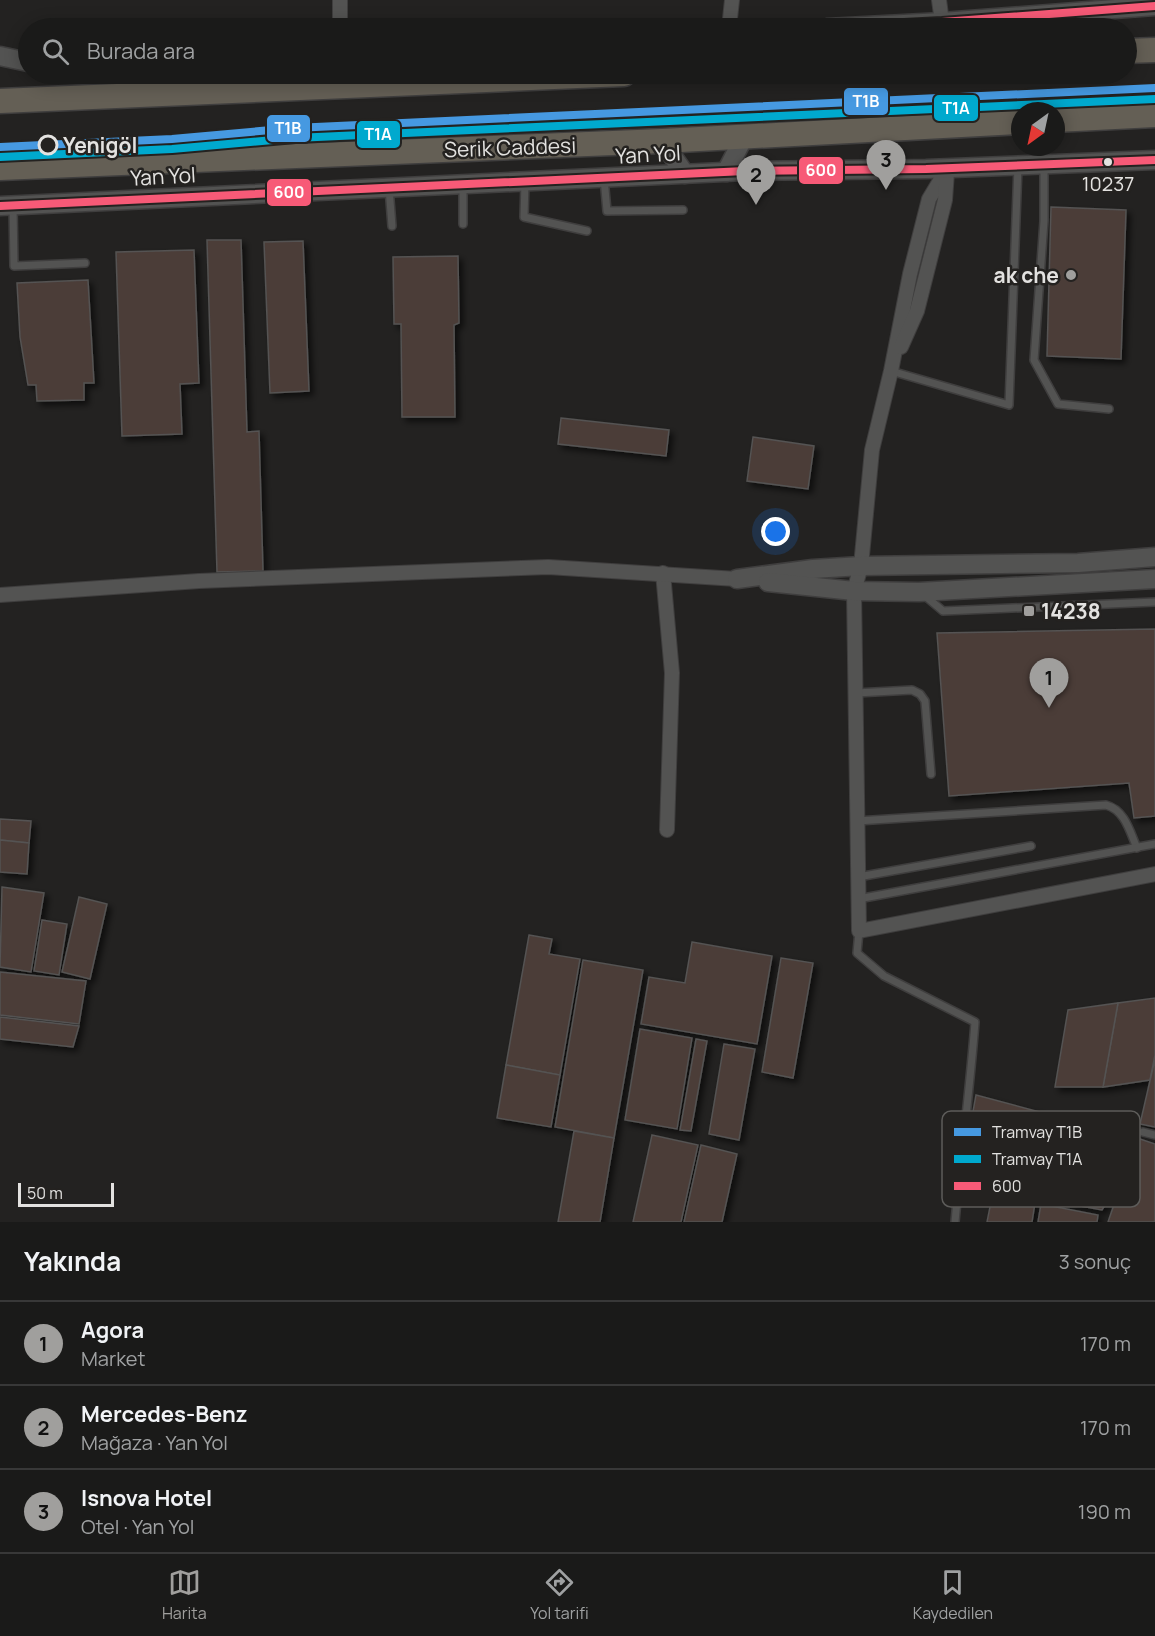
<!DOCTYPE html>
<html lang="tr">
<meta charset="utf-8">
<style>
:root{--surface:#1a1a19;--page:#272726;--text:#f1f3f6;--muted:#9fa1a2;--line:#383838;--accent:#a09f9d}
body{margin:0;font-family:Manrope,sans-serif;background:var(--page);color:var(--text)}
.compass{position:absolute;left:1011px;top:102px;width:54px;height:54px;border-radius:50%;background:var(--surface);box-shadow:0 3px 15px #0003;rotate:213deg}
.scale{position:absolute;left:18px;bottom:15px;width:96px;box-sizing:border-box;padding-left:6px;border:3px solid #e3e2e0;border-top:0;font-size:16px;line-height:21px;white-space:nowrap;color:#e3e2e0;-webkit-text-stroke:4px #242220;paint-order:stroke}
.you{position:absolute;left:776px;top:532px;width:21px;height:21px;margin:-15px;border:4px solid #fff;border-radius:50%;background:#1a73e8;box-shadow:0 0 0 9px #1a73e833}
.badge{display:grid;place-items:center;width:39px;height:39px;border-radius:50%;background:var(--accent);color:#111;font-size:20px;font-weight:700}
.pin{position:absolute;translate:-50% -50px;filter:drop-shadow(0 2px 3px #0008)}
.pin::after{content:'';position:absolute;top:32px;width:21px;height:18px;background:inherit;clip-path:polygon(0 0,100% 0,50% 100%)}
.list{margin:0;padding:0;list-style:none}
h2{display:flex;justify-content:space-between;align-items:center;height:78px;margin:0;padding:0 24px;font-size:26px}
h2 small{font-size:20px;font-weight:400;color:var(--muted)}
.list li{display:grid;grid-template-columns:39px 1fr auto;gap:18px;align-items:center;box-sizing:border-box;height:84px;padding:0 24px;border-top:2px solid var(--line)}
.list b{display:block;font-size:22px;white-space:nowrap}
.list p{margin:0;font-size:20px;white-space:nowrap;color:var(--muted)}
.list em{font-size:20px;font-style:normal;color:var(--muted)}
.icon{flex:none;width:33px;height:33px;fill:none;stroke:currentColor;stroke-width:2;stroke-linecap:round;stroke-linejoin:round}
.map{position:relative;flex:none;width:1155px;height:1222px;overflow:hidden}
.search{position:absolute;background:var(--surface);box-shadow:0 3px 15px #0003;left:18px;right:18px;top:18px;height:66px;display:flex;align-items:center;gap:15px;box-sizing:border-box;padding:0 21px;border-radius:33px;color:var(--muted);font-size:22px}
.sheet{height:330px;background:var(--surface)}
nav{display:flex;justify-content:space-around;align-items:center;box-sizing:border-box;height:84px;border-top:2px solid var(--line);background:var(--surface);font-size:16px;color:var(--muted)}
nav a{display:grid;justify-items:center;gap:3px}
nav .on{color:var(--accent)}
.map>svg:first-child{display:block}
</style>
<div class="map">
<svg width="1155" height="1222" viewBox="0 0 1155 1222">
<defs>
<filter id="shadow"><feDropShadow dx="4" dy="4" stdDeviation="3" flood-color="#0009"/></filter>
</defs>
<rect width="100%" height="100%" fill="#232221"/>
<g fill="#4b3d39" stroke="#545352" stroke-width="1.5" filter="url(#shadow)">
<path d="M 1051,207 L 1126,210 L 1121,359 L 1047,356 Z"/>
<path d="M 207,240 L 241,240 L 247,432 L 259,431 L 263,571 L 217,572 Z"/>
<path d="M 303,241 L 309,391 L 270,393 L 264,242 Z"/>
<path d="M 194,250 L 199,383 L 180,384 L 182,434 L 122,436 L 116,252 Z"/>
<path d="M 458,256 L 459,323 L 454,325 L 455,417 L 402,417 L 401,324 L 394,324 L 393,257 Z"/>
<path d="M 88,280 L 94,383 L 84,383 L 84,400 L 37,401 L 36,385 L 28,385 L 20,337 L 17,283 Z"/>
<path d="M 561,418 L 669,430 L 666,456 L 558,444 Z"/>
<path d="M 753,437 L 814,446 L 808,489 L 747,481 Z"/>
<path d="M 1155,629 L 1155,816 L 1134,818 L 1129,783 L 949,796 L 937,633 Z"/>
<path d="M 0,819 L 31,821 L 29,843 L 0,840 Z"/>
<path d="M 0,840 L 29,843 L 27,874 L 0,872 Z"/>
<path d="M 2,887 L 44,893 L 31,972 L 0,967 Z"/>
<path d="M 79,897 L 107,904 L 90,979 L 62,972 Z"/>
<path d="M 42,920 L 67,924 L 59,975 L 34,971 Z"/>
<path d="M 529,935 L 552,939 L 549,954 L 580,959 L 560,1075 L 506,1065 Z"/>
<path d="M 692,942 L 772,956 L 757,1044 L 641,1024 L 649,977 L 685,983 Z"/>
<path d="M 781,958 L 813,963 L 793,1078 L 762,1072 Z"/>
<path d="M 583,960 L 643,970 L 614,1138 L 555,1127 Z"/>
<path d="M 0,972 L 86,981 L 79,1024 L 0,1015 Z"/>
<path d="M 1155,998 L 1155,1055 L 1150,1080 L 1103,1087 L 1118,1003 Z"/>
<path d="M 1118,1003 L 1103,1087 L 1055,1087 L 1068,1010 Z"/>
<path d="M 0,1017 L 79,1026 L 73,1047 L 0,1039 Z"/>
<path d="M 640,1029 L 692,1038 L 677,1129 L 625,1120 Z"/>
<path d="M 696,1039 L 707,1041 L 691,1131 L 680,1130 Z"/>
<path d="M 724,1044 L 755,1049 L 739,1140 L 709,1134 Z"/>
<path d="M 1155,1059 L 1155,1127 L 1140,1124 Z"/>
<path d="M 506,1065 L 560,1075 L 551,1127 L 497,1118 Z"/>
<path d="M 976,1095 L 1051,1115 L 1039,1185 L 994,1177 L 1000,1145 L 968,1139 Z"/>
<path d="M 1056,1122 L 1121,1134 L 1110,1197 L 1102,1210 L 1042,1199 Z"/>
<path d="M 574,1131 L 614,1138 L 600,1222 L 558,1222 Z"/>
<path d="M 652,1135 L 698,1145 L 681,1222 L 633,1222 Z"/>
<path d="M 1137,1138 L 1155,1144 L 1155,1222 L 1108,1222 Z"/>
<path d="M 701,1145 L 737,1154 L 722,1222 L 684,1222 Z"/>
<path d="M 995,1182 L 1037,1190 L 1032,1222 L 987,1222 Z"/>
<path d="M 1041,1204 L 1098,1215 L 1097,1222 L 1038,1222 Z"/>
</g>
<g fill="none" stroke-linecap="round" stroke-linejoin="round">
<g stroke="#3f3e3e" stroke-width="10">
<g id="lane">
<path d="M 1044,165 L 1044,221 L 1034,360 L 1058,404 L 1109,409"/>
<path d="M 604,178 L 607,211 L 683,210"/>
<path d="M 525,182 L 524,217 L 587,231"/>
<path d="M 389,188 L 392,226"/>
<path d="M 13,206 L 14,266 L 85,263"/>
<path d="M 463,224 L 463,185"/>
<path d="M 891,371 L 1009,405 L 1018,166"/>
<path d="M 924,595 L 943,611 L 1155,602"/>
<path d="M 856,693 L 912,690 L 920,694 L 925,701 L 931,774"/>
<path d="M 857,821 L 1106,805 C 1125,810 1130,832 1137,848"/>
<path d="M 858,877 L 1031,846"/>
<path d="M 858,899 L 1155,844"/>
<path d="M 859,931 L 857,953 L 884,976 L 975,1022 C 970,1089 961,1155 955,1222"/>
<path d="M 1143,1132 L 1155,1135"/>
</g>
</g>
<g stroke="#3f3e3e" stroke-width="16">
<g id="street">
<path d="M 939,0 L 942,22"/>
<path d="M 340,28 L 340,0"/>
<path d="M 729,28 L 732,0"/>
<path d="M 947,169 L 929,199 L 910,274 L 891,371 L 872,450 L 861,566 L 854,591 L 859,931 L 1155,874"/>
<path d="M 901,347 L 917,311 L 945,200 L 947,172"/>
<path d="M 663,573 L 672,673 L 667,830"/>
<path d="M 0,595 L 199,581 L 548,567 L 737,579"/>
</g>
</g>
<g stroke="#3f3e3e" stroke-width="21">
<g id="secondary">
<path d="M 827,28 L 942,22 L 1155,6"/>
<path d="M 0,56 L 28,62"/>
<path d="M 662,141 L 685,174"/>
<path d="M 726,172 L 744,137"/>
<path d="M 0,206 L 745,171 L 926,169 L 1155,160"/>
<path d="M 737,579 L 813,569 L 861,566 L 1078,563 L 1155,557"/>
<path d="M 768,582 L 854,591 L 919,592 L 1155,579"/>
</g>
</g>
<g stroke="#3f3e3e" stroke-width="27">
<g id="highway">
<path d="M 1126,51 L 1155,50"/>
<path d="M 0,101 L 624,74"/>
<path d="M 1056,120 L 1155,115"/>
<path d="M 0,168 L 662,141 L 1020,122"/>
</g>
</g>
<use href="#lane" stroke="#535352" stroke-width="7"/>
<use href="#street" stroke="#535352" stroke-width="14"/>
<use href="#secondary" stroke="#535352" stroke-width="18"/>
<use href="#highway" stroke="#645f55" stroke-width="24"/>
<g stroke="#242220" stroke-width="12">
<g id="bus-1">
<path d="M 827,28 L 942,22 L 1155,6"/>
<path d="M 0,206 L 745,171 L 926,169 L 1155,160"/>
</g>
</g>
<use href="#bus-1" stroke="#f75a77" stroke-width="8"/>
<g stroke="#242220" stroke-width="12">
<path id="tram-1" d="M 0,147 L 172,139 L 294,128 L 1155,88"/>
</g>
<g stroke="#242220" stroke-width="12">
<path id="tram-2" d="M 0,157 L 172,149 L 295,138 L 1155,99"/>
</g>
<use href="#tram-1" stroke="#4699e1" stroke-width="8"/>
<use href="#tram-2" stroke="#00a9ce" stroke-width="8"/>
</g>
<circle fill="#242220" stroke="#e3e2e0" stroke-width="3" cx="48" cy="145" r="9"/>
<circle fill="#e3e2e0" stroke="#242220" stroke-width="2" cx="1108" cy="162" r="5"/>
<g fill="#a09f9d" stroke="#242220" stroke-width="2">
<circle cx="1071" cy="275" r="6"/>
<rect x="1023" y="605" width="12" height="12" rx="3"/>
</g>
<g text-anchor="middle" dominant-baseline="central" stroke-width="5" stroke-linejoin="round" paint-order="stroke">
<g font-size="20" fill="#e3e2e0" stroke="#242220">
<text x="1108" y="183">10237</text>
</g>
<g font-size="21" font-weight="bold" fill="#e3e2e0" stroke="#242220" text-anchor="start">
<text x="63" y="145">Yenigöl</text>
</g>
<g font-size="21" fill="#e3e2e0" stroke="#242220">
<text transform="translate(510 147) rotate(-2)">Serik Caddesi</text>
<text transform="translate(648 154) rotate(-3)">Yan Yol</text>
<text transform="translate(163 176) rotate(-3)">Yan Yol</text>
</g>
<g font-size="21" font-weight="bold" fill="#e3e2e0" stroke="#242220" text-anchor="end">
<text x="1059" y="275">ak che</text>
<text x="1041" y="611" text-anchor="start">14238</text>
</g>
</g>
<rect x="942" y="1111" width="198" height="96" rx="9" fill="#242220" stroke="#5d5c5a" stroke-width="1.5"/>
<rect x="954" y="1128" width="27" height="8" fill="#4699e1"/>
<rect x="954" y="1155" width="27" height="8" fill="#00a9ce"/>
<rect x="954" y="1182" width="27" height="8" fill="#f75a77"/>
<g font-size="16" fill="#e3e2e0">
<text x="992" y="1138">Tramvay T1B</text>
<text x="992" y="1165">Tramvay T1A</text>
<text x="992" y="1192">600</text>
</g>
<g stroke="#242220" stroke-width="2">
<rect x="843" y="87" width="46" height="29" rx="6" fill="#4699e1"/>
<rect x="933" y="94" width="46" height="28" rx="6" fill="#00a9ce"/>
<rect x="266" y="114" width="45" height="29" rx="6" fill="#4699e1"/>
<rect x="356" y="120" width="45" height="29" rx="6" fill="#00a9ce"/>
<rect x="798" y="156" width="46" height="29" rx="6" fill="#f75a77"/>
<rect x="266" y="178" width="46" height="29" rx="6" fill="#f75a77"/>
</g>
<g font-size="16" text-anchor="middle" font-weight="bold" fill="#fff">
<text x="866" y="107">T1B</text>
<text x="956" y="114">T1A</text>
<text x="288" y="134">T1B</text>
<text x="378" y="140">T1A</text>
<text x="821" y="176">600</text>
<text x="289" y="198">600</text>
</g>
</svg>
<svg class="compass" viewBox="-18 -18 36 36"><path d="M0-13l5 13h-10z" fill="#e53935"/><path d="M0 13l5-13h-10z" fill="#9fa1a2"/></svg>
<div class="scale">50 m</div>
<div class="you"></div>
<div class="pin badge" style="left:1049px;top:708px">1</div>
<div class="pin badge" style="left:756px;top:205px">2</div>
<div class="pin badge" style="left:886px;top:190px">3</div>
<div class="search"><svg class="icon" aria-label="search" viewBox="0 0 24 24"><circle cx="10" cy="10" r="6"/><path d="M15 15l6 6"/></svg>Burada ara</div>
</div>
<section class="sheet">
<h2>Yakında<small>3 sonuç</small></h2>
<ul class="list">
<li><span class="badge">1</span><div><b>Agora</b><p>Market</p></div><em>170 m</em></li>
<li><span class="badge">2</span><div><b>Mercedes-Benz</b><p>Mağaza · Yan Yol</p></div><em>170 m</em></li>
<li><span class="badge">3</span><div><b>Isnova Hotel</b><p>Otel · Yan Yol</p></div><em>190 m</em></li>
</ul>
</section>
<nav>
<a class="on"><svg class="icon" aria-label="map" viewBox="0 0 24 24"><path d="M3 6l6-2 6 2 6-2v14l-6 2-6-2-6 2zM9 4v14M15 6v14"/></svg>Harita</a>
<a><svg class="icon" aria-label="directions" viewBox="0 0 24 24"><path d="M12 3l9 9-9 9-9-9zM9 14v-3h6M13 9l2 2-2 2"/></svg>Yol tarifi</a>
<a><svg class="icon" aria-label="saved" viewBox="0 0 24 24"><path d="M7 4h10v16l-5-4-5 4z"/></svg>Kaydedilen</a>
</nav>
